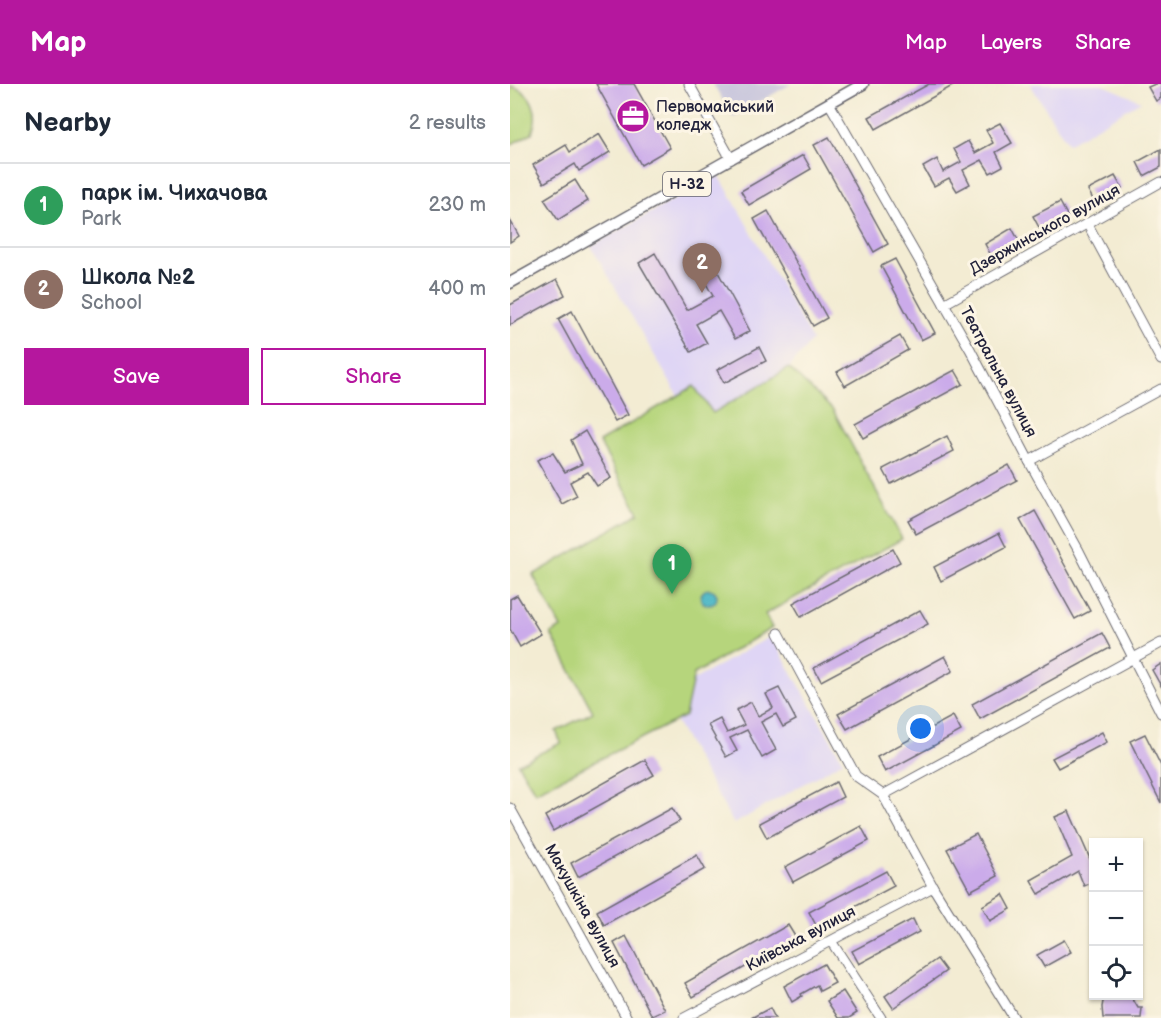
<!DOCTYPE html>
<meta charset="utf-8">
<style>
:root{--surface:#fff;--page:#f2f2f3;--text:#1f2937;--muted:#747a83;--line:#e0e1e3;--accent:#b5179e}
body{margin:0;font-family:"Balsamiq Sans",sans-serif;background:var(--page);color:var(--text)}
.controls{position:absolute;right:18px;bottom:18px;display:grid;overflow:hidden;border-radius:0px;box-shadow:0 2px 4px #0004}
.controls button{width:54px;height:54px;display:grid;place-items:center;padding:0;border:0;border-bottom:2px solid var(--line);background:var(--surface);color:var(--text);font:30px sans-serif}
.you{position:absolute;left:411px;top:645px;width:21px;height:21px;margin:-15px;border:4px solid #fff;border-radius:50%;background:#1a73e8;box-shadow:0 0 0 9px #1a73e833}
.badge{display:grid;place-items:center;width:39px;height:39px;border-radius:50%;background:var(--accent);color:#fff;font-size:20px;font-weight:700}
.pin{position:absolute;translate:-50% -50px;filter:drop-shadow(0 2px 3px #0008)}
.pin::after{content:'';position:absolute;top:32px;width:21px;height:18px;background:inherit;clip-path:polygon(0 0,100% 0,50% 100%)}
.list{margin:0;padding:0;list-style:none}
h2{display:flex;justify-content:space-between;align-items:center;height:78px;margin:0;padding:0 24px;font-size:26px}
h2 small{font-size:20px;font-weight:400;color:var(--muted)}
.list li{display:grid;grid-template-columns:39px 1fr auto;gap:18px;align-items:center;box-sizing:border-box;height:84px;padding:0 24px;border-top:2px solid var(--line)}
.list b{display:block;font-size:22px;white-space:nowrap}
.list p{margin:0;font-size:20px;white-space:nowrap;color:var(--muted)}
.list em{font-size:20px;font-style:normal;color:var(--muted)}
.actions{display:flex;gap:12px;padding:18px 24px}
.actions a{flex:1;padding:14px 0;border:2px solid var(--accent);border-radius:0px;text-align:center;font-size:21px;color:var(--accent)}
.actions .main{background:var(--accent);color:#fff}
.icon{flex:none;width:33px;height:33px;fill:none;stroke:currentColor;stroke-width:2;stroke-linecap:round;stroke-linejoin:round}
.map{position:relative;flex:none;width:651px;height:934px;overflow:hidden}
header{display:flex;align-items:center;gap:36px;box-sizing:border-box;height:84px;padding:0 30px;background:var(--accent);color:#fff}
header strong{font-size:28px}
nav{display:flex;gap:33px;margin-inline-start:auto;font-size:21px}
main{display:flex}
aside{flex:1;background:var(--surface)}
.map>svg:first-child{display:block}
</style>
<header>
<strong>Map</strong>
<nav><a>Map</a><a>Layers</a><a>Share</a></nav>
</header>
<main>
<aside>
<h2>Nearby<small>2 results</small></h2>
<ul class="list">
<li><span class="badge" style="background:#2e9e5b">1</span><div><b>парк ім. Чихачова</b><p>Park</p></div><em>230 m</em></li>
<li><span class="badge" style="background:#8d6e63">2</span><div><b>Школа №2</b><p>School</p></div><em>400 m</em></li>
</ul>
<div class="actions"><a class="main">Save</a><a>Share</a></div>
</aside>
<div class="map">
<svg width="651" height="934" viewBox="0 0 651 934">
<rect width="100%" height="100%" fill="#fcf5e5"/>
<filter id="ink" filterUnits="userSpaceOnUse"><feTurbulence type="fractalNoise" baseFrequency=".0167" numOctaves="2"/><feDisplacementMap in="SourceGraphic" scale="12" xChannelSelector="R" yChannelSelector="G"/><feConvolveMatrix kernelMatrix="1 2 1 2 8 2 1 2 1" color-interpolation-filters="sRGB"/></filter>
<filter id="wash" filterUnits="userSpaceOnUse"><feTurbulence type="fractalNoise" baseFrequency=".008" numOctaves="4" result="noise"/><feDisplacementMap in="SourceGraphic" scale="24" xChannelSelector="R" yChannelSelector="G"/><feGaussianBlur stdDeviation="1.35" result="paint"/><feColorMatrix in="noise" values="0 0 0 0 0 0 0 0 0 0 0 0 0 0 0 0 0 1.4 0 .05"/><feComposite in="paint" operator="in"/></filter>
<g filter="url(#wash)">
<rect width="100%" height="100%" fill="#f3ecd3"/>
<g fill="#dfd5f5">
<path d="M 520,0 L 591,0 L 631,17 L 558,60 Z"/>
<path d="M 209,91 L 302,256 L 279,284 L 203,329 L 185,302 L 168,312 L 81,162 Z"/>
<path d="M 261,552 L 333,677 L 224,740 L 152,614 Z"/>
</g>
<path fill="#c3c1db" d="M 203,0 L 281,0 L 223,33 Z"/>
<g fill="#b6d57c" stroke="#6c7c5c" stroke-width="1.5">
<path d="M 0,2 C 23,7 30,29 22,49 L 0,61 Z"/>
<path d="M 279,284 L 323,326 L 392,455 L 255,530 L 262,544 L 184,590 L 175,632 L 25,708 L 8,680 L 51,659 L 46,647 L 83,628 L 41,550 L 51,544 L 23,491 L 129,429 L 89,358 L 184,302 L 203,329 Z"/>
</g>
<circle fill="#49b6c5" stroke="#366c80" stroke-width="1.5" cx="199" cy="513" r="8"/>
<g id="blocks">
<g fill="#cbabea">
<path d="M 86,0 L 124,0 L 160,64 L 131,81 Z"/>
<path d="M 419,0 L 446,0 L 366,45 L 359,33 Z"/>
<path d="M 645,0 L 651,0 L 651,14 L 646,17 L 638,3 Z"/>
<path d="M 490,39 L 502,59 L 486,68 L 493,82 L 480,89 L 472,76 L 453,86 L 460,100 L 447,107 L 439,94 L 424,102 L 413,83 L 427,75 L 433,88 L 451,78 L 444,65 L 458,57 L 465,69 L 483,59 L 476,46 Z"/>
<path d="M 89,50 L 100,68 L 69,87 L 65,80 L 34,99 L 23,81 L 56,61 L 60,68 Z"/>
<path d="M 319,53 L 378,160 L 364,168 L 304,61 Z"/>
<path d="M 651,65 L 651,83 L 634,92 L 627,78 Z"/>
<path d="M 293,71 L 301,85 L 239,121 L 231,107 Z"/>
<path d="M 605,92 L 612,104 L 585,119 L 578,106 Z"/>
<path d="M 65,96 L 78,117 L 48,136 L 34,115 Z"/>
<path d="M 550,118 L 558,133 L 531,147 L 523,132 Z"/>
<path d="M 258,127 L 317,234 L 303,242 L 244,135 Z"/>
<path d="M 0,136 L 9,152 L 0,158 Z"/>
<path d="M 502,144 L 510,159 L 483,175 L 475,160 Z"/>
<path d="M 145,169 L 177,226 L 203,212 L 194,196 L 208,188 L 240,247 L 225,255 L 209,227 L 186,240 L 197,259 L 181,268 L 129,179 Z"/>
<path d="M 385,175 L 425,249 L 411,256 L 371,182 Z"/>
<path d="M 47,195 L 55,211 L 0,241 L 0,221 Z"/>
<path d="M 62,227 L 118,331 L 105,338 L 48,235 Z"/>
<path d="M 390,252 L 398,266 L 335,302 L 327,288 Z"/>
<path d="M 249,263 L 256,277 L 214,299 L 207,286 Z"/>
<path d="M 445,286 L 453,300 L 353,354 L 345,340 Z"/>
<path d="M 75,347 L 101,394 L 87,402 L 78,388 L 60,398 L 67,412 L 52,420 L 27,376 L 43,369 L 55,388 L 72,380 L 61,356 Z"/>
<path d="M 437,352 L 444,367 L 381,400 L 373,385 Z"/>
<path d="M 499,381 L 507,396 L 406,450 L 398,436 Z"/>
<path d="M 525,427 L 580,527 L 565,535 L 510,436 Z"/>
<path d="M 489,449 L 496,463 L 431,497 L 424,483 Z"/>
<path d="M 383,465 L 390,478 L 291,533 L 283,519 Z"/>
<path d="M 7,511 L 31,550 L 10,563 L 0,545 L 0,515 Z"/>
<path d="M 410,526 L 418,540 L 311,597 L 304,584 Z"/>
<path d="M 592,549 L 600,564 L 470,635 L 462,620 Z"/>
<path d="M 435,572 L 443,587 L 337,645 L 328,630 Z"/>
<path d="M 651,580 L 651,602 L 642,586 Z"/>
<path d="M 269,604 L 286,636 L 273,643 L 266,630 L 251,638 L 266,666 L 252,674 L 237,646 L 220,654 L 227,667 L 216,673 L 198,641 L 210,635 L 217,649 L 234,641 L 226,626 L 241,618 L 248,632 L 263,624 L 256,610 Z"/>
<path d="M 443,632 L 451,647 L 375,688 L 367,673 Z"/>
<path d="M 592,648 L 597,658 L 548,684 L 542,674 Z"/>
<path d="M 635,650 L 651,682 L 651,719 L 620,657 Z"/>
<path d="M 135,676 L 144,691 L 43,747 L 35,732 Z"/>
<path d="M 326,698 L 333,713 L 257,754 L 249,739 Z"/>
<path d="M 162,724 L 170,737 L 68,793 L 61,779 Z"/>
<path d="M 559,727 L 584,784 L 584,798 L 574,802 L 568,787 L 529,810 L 521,796 L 562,773 L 545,733 Z"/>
<path d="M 351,742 L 359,757 L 283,798 L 275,783 Z"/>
<path d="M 466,750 L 488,792 L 460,807 L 437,765 Z"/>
<path d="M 187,771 L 195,785 L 94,841 L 87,827 Z"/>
<path d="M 376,787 L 384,802 L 307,843 L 299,828 Z"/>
<path d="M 493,810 L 501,825 L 480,837 L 472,822 Z"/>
<path d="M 403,835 L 409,848 L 349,880 L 342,867 Z"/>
<path d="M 278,841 L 286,854 L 183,913 L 175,899 Z"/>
<path d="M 116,852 L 155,926 L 142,932 L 104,859 Z"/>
<path d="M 554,856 L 561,868 L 534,883 L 527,871 Z"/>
<path d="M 427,875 L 436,887 L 383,924 L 375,912 Z"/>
<path d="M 314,880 L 325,899 L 310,907 L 307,901 L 291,910 L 292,912 L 282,918 L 274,902 Z"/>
<path d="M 333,907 L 347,929 L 339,934 L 328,934 L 317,917 Z"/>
<path d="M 594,912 L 621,912 L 628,924 L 632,924 L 631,934 L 593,934 L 592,923 Z"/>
<path d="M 260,924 L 265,934 L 241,934 Z"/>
</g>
</g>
</g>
<g filter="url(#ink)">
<use href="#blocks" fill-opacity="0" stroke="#6b6970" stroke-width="1.5"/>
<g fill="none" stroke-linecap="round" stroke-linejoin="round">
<g stroke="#6b6970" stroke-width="11">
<g id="minor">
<path d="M 179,0 L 221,75"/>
<path d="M 319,19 L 460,265 L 519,377 L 569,467 L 651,629"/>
<path d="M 577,139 L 651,276"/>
<path d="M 434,220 L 651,98"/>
<path d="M 519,377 L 651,305"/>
<path d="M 269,549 L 346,692 L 373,711 L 423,803 L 504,934"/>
<path d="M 373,711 L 651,559"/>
<path d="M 0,724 L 117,934"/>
<path d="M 321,857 L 371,934"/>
<path d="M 174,934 L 423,803"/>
</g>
</g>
<g stroke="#6b6970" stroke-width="13">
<path id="major" d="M 0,199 L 353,0"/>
</g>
<use href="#minor" stroke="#fff" stroke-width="9"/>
<use href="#major" stroke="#fff" stroke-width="10"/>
</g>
</g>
<defs>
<g id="office-disc" transform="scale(1.725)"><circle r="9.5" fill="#b5179e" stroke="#fcf5e5"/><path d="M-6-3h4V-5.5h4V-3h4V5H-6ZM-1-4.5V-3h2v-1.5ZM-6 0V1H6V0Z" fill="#fff"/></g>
</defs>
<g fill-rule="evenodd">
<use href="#office-disc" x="123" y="32"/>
</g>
<g text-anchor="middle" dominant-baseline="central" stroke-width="6" stroke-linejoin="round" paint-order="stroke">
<rect fill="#fcf5e5" stroke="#63616e" stroke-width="1.5" x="153" y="88" width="48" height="24" rx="4.5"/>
<g font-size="15" font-weight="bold" fill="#22223b">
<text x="177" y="100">Н-32</text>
</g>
<g font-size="16" fill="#22223b" stroke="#fcf5e5" text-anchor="start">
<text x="146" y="23">Первомайський<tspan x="146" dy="18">коледж</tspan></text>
</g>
<g font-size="16" fill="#22223b" stroke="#fcf5e5">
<text transform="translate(535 146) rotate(-29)">Дзержинського вулиця</text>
<text transform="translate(488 288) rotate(62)">Театральна вулиця</text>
<text transform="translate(72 822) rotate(61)">Макушкіна вулиця</text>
<text transform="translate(291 855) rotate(-28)">Київська вулиця</text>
</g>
</g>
</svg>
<div class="controls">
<button>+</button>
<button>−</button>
<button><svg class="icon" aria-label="locate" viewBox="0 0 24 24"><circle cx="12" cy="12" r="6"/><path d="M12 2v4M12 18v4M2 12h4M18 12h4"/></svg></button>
</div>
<div class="you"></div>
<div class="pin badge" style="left:162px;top:510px;background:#2e9e5b">1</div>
<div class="pin badge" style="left:192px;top:209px;background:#8d6e63">2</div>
</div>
</main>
